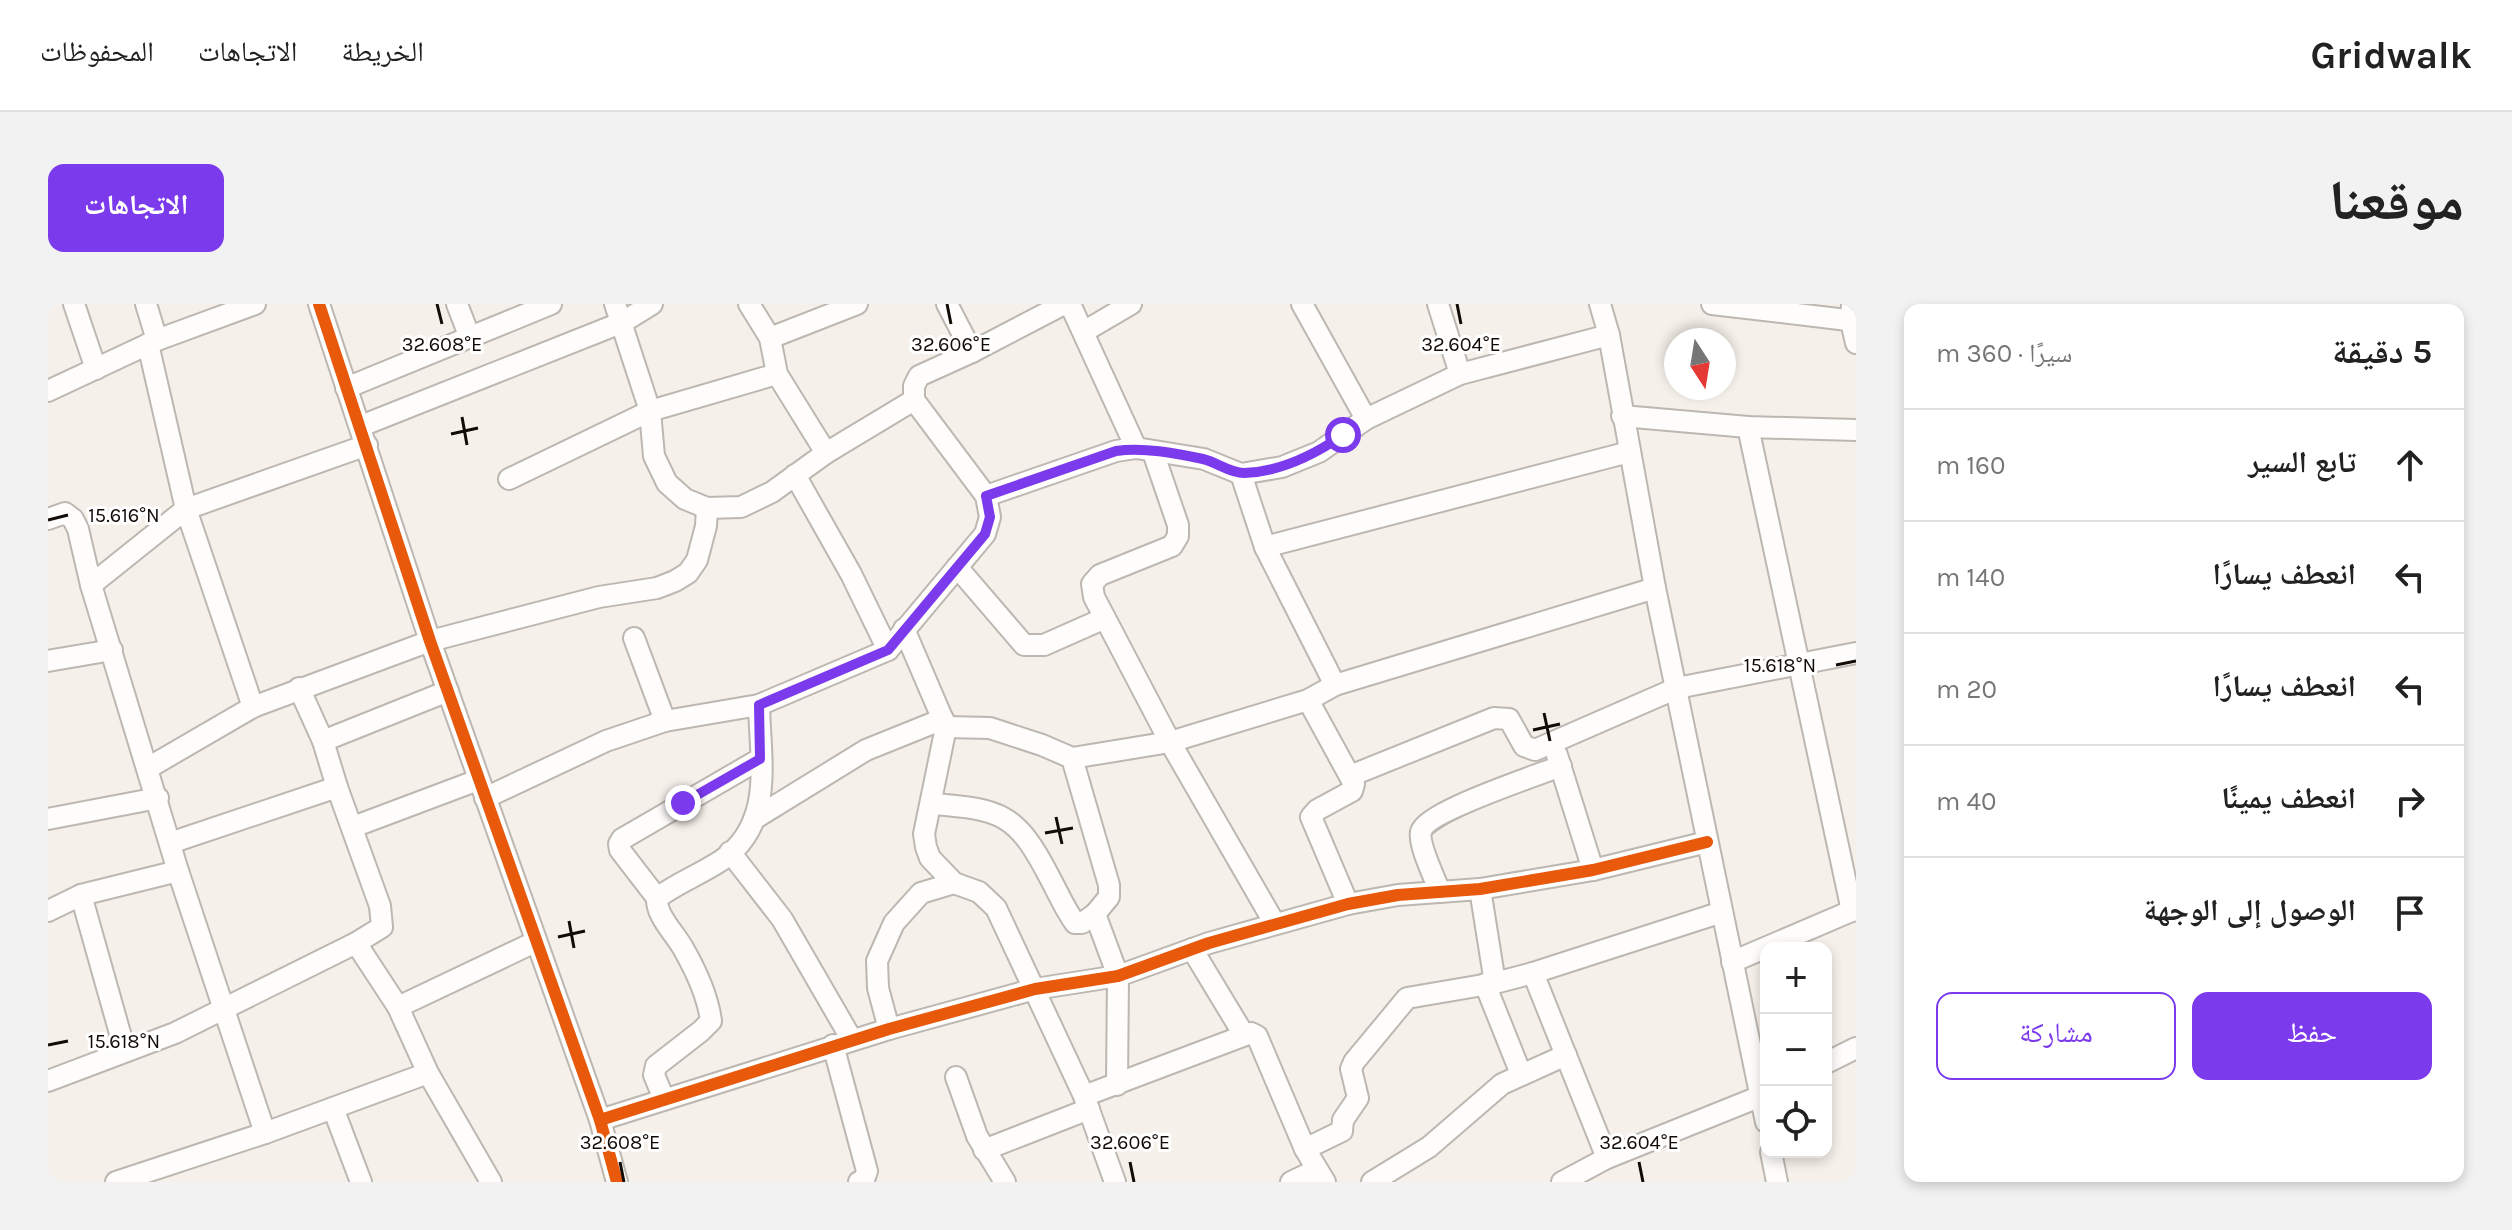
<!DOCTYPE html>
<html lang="ar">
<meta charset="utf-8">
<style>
:root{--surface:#fff;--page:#f2f2f2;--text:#222;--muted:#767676;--line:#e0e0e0;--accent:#7c3aed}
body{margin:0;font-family:Karla,"Noto Naskh Arabic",sans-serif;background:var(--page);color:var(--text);direction:rtl}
.controls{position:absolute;right:24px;bottom:24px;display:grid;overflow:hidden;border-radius:16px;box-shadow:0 4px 12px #0003}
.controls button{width:72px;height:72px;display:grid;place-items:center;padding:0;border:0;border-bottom:2px solid var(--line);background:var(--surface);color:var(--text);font:40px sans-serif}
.compass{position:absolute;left:1616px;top:24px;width:72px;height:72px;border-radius:50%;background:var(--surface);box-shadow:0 4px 12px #0003;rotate:168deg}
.stop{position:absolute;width:24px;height:24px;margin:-18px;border:6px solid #7c3aed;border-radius:50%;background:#fff}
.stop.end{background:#7c3aed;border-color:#fff;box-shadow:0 2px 8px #0008}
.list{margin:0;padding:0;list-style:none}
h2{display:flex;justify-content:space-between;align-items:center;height:104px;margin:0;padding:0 32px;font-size:34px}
h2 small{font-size:26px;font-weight:400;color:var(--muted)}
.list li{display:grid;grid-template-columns:52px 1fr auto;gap:24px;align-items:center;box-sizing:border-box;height:112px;padding:0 32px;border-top:2px solid var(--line)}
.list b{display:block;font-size:30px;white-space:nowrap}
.list em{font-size:26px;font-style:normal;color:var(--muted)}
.actions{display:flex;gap:16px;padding:24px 32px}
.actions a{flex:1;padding:18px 0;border:2px solid var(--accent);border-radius:16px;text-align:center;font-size:28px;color:var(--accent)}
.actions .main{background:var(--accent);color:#fff}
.icon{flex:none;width:44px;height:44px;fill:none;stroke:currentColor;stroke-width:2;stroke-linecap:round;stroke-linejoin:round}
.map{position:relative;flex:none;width:1808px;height:878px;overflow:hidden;direction:ltr;border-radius:16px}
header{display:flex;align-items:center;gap:48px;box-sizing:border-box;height:112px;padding:0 40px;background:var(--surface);border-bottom:2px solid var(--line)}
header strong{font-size:38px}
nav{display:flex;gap:44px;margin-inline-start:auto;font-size:28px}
.intro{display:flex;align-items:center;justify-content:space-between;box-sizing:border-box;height:192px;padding:0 48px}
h1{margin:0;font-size:56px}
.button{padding:20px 36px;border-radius:16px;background:var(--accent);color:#fff;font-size:28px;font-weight:700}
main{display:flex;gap:48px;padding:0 48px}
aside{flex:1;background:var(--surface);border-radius:16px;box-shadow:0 4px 12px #0003}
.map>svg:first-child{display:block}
</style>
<header>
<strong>Gridwalk</strong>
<nav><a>الخريطة</a><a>الاتجاهات</a><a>المحفوظات</a></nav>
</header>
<div class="intro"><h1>موقعنا</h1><a class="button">الاتجاهات</a></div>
<main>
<aside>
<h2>5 دقيقة<small>سيرًا · 360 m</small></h2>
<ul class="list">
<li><svg class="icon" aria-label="ahead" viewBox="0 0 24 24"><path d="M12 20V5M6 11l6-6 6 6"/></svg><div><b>تابع السير</b></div><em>160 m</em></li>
<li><svg class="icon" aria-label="left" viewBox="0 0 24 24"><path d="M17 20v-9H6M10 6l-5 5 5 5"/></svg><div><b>انعطف يسارًا</b></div><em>140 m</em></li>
<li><svg class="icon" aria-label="left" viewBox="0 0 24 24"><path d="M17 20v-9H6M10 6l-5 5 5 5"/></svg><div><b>انعطف يسارًا</b></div><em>20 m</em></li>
<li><svg class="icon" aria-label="right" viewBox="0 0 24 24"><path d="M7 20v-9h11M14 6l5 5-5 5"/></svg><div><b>انعطف يمينًا</b></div><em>40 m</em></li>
<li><svg class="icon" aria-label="arrive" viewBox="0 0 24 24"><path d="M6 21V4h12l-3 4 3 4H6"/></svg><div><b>الوصول إلى الوجهة</b></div></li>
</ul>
<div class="actions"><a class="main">حفظ</a><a>مشاركة</a></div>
</aside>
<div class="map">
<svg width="1808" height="878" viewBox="0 0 1808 878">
<rect width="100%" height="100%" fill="#f6f0ea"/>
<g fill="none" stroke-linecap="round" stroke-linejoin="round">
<g stroke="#bdb7b1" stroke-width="24">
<g id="minor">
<path d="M 26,0 L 48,65"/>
<path d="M 98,0 L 109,36"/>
<path d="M 271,0 L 382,337 L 552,816 L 569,878"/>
<path d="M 409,0 L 422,34"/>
<path d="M 567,0 L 602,107 L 606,152 L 619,179 L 637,195 L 659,204 L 693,203 L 724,188 L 778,149 L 866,96"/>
<path d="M 701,0 L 722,34 L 729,70 L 778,149"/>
<path d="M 1022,0 L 1088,144"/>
<path d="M 1254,0 L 1318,115"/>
<path d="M 1390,0 L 1412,70"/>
<path d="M 1552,0 L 1561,31 L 1607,284 L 1718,818"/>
<path d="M 1664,0 L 1808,17"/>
<path d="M 1804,0 L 1803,17 L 1808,39"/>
<path d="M 1037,27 L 1083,0"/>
<path d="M 722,34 L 809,0"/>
<path d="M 100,40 L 138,205 L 205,403"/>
<path d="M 924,48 L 1016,0"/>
<path d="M 298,84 L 503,0"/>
<path d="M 0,87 L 109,36 L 207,0"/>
<path d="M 1574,112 L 1700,123 L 1808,126"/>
<path d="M 313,122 L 575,18 L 604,0"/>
<path d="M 1700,123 L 1804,607"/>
<path d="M 1105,148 L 1130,221 L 1130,232 L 1124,242 L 1052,271 L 1044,280 L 1046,293 L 1122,438 L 1227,620"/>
<path d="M 1193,170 L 1217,243 L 1287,381"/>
<path d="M 747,171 L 803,270 L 840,346"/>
<path d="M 461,175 L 602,107 L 729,70"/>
<path d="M 938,192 L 1068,147 L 1088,144 L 1156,155 L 1193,170 L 1234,163 L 1271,148 L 1318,115 L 1412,70 L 1561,31"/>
<path d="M 0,215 L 17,209 L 25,215 L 30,225 L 43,281 L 130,567 L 217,829"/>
<path d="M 1217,243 L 1581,148"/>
<path d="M 909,263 L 976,341 L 996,341 L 1057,314"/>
<path d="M 43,281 L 138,205 L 319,141"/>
<path d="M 856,325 L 898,423 L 876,530 L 878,543 L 882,554 L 906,579 L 931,588 L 948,604 L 1036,792 L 1067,878"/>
<path d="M 586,334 L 617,417"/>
<path d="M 0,357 L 64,346"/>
<path d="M 1260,396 L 1306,480 L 1304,487 L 1269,506 L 1263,513 L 1300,600"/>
<path d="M 898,423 L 942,424 L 994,441 L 1024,454 L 1122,438 L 1260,396 L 1287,381 L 1607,284"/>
<path d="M 275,437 L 400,387"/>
<path d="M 1509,451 L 1545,566"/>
<path d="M 1024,454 L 1061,581 L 1061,593 L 1047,610 L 1070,672 L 1069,781"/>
<path d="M 100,464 L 205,403 L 382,337 L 551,293 L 609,284 L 627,277 L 640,269 L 649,256 L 658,222 L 659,204"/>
<path d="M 1302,472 L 1446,414 L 1461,415 L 1476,442 L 1487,446 L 1629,384 L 1808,349"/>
<path d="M 437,494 L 558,437 L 617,417 L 711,401 L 840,346 L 937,230 L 942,213 L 938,192 L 866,96 L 866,82 L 871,72 L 924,48 L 899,0"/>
<path d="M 884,500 C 954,505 969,510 1002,574 C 1010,589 1017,605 1027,619 L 1034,619 L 1047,610"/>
<path d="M 0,515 L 110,494"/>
<path d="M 706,515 L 818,446 L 895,415"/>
<path d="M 305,523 L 430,476"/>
<path d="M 122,539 L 289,483"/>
<path d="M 682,548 L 734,615 L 804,736"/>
<path d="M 1432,585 L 1447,679"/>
<path d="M 1392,588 C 1387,575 1370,540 1373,528 C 1377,508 1490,471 1513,462"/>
<path d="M 33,591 L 77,747"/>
<path d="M 609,594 L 572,546 L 571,540 L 574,535 L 712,455"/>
<path d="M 0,607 L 33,591 L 130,567"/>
<path d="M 308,639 L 350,703 L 380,769 L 443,878"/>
<path d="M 1144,645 L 1196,731"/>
<path d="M 1684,658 L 1808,605"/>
<path d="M 1485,669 L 1559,854"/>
<path d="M 1437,680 L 1473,770"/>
<path d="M 350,703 L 487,638"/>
<path d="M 841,725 L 830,684 L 829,657 L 846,619 L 873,589 L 906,579"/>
<path d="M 785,741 L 819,867 L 816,876 L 811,878"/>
<path d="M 1778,759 L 1808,744"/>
<path d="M 908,773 L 929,832 L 957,878"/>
<path d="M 0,777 L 127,729 L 308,639 L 334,623 L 332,602 L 289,483 L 275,437 L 251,384"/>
<path d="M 1036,792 L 1203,729 L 1209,732 L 1257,845 L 1277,878"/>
<path d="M 616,795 L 606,771 L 608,762 L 653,727 L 663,717 C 660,693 647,665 635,644 C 626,628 608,612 609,594 C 629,579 653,570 674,556 C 727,519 712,456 711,401"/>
<path d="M 285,804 L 313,878"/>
<path d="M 552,816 L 841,725 L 987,685 L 1070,672 L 1161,639 L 1300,600 L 1350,591 L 1432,585 L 1545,566 L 1659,538"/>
<path d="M 1257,845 L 1294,827 L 1295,816 L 1310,794 L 1303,765 L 1306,758 L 1359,694 L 1447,679 L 1485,669 L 1674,608"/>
<path d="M 936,846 L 1041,805"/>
<path d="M 1723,848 L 1729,878"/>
<path d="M 68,878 L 217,829 L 380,769"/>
<path d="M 1243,878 L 1268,866"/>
<path d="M 1324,878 L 1381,843 L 1454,780 L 1518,751"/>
<path d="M 1514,878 L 1559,854 L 1718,790"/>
</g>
</g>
<use href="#minor" stroke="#fefdfc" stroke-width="20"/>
<g stroke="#fff" stroke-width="17">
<g id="cycleway">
<path d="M 271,0 L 382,337 L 552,816 L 569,878"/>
<path d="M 552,816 L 841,725 L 987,685 L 1070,672 L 1161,639 L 1300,600 L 1350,591 L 1432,585 L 1545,566 L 1659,538"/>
</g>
</g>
<use href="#cycleway" stroke="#e8590c" stroke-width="12"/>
</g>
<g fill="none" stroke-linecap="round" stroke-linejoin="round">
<path stroke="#7c3aed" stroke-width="10" d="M 635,499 L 712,455 L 711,401 L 840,346 L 937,230 L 942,213 L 938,192 L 1068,147 C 1095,143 1127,149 1155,155 C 1168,158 1182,169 1196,169 C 1232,168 1266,151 1295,131"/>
</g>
<path fill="none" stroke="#120b06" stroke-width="3" d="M 389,0 L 394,20M 899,0 L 903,20M 1409,0 L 1413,20M 414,113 L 419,141M 403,130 L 430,124M 0,216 L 20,211M 1788,361 L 1808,357M 1496,409 L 1502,437M 1485,426 L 1512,420M 1008,513 L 1014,540M 997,529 L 1025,524M 521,617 L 526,644M 510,633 L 537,627M 0,741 L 20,737M 572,858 L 576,878M 1082,858 L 1086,878M 1591,858 L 1595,878"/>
<g font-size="20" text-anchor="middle" fill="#120b06" stroke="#fff" stroke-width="6" stroke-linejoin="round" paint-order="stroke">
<text x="394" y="47">32.608°E</text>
<text x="903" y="47">32.606°E</text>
<text x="1413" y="47">32.604°E</text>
<text x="76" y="218">15.616°N</text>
<text x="1732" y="368">15.618°N</text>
<text x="76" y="744">15.618°N</text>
<text x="572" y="845">32.608°E</text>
<text x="1082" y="845">32.606°E</text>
<text x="1591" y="845">32.604°E</text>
</g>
</svg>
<div class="controls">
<button>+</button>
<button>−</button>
<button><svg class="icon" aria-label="locate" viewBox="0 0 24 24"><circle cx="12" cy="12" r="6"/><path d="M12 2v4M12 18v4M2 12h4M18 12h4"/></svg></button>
</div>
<svg class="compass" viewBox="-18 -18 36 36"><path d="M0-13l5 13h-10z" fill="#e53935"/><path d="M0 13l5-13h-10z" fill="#767676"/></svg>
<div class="stop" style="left:1295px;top:131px"></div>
<div class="stop end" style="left:635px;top:499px"></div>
</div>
</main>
